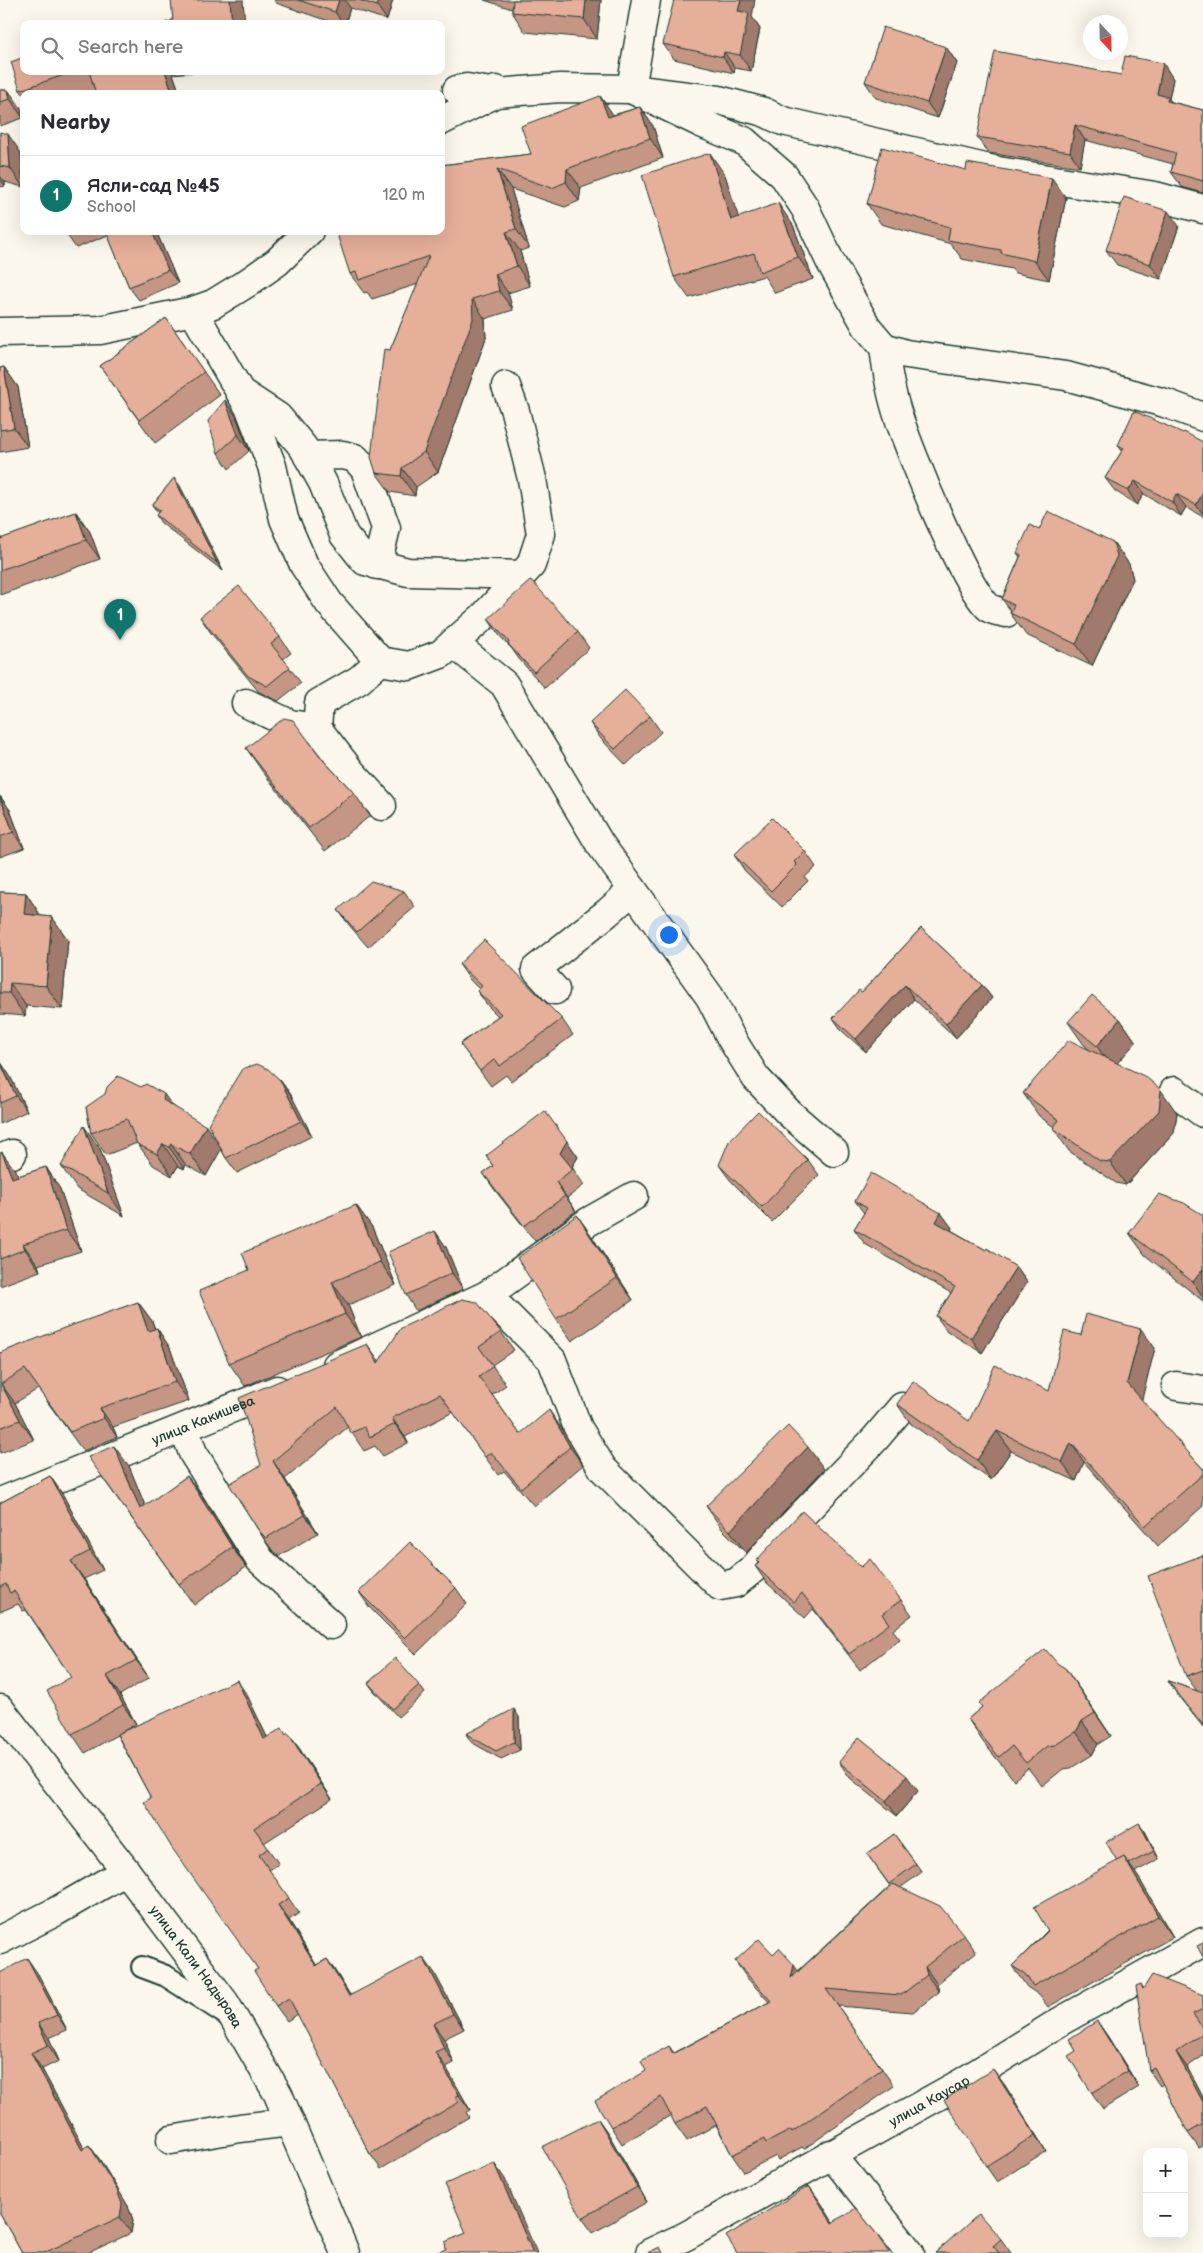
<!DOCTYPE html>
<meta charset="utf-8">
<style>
:root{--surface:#fff;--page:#f2f2f3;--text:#2b2b33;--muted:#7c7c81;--line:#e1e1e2;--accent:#0f766e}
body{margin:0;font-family:"Balsamiq Sans",sans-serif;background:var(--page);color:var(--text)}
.controls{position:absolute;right:15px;bottom:15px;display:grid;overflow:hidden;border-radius:10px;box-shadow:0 5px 20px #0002}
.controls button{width:45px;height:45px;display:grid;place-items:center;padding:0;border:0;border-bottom:1px solid var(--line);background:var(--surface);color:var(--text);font:25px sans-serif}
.compass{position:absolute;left:1083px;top:15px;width:45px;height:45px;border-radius:50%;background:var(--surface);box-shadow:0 5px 20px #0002;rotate:158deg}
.you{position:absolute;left:668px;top:934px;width:18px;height:18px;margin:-12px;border:4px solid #fff;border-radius:50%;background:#1a73e8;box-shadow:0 0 0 8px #1a73e833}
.badge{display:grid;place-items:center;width:32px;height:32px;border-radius:50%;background:var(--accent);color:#fff;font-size:16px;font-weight:700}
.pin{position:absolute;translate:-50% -41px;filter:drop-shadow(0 1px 2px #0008)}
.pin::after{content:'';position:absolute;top:26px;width:18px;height:15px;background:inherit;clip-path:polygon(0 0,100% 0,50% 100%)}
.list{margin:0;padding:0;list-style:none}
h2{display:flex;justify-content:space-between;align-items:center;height:65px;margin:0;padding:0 20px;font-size:21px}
h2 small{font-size:16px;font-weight:400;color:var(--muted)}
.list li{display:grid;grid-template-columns:32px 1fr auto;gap:15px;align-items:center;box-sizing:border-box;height:80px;padding:0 20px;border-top:1px solid var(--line)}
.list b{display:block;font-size:19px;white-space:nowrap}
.list p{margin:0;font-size:16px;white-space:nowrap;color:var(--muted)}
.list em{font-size:16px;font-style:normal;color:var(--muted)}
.icon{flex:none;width:28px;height:28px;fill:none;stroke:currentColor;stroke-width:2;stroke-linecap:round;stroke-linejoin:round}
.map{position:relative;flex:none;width:1203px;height:2253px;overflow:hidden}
.search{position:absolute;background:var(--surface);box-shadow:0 5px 20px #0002;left:20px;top:20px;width:425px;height:55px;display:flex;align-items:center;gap:12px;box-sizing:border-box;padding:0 18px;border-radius:10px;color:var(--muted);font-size:19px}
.panel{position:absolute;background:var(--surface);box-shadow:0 5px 20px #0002;left:20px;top:90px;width:425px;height:145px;border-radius:10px}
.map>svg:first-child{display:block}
</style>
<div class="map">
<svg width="1203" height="2253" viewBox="0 0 1203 2253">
<rect width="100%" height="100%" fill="#fbf7ec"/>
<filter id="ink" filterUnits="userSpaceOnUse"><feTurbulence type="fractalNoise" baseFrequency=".02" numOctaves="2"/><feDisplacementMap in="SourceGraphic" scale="10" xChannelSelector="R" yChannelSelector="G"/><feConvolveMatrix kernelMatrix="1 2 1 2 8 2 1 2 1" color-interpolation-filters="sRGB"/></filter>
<g filter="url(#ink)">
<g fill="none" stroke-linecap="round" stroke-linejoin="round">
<g stroke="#1f3d34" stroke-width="24">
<path id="lane" d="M 142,1967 L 166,1976 L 230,2017"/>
</g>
<g stroke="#1f3d34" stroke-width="31">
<g id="street">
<path d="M 646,0 L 631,89 L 701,123 L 744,141 L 784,176 L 805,208 L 830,261 L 867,327 L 884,347 L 906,354 L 1066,376 L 1165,403 L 1203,417"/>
<path d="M 457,90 L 467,88 L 496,93 L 496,90"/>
<path d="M 441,121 L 496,93 L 560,88 L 631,89 L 719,100 L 764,112 L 783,121 L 998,171 L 1155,196 L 1203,209"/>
<path d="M 193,311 L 250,409 L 272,466 L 284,519 L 304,565 L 329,603 L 380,661 L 409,666 L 441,654 L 485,615 L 531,565 L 541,534 L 532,479 L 515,411 L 506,386"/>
<path d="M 0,332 L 100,330 L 193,311 L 213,304 L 247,283 L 277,262 L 309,231"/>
<path d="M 884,347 C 887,372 891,395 899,418 C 909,449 968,597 991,609 C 996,611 1002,612 1006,613"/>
<path d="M 240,392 L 278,417 L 303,447 L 323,483 L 344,535 L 365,561 L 408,572 L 522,575"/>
<path d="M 308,456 L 343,455 L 355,458 L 365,469 L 386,528 L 377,565"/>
<path d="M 453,643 L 504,684 L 600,844 L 710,997 L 731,1038 L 756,1078 L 789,1113 L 834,1152"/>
<path d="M 380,661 L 359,680 L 319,703 L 317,728 L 351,772 L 382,806"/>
<path d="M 246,703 L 290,724 L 317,728"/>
<path d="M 555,990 L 536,969 L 607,913 L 633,890"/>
<path d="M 1174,1091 L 1203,1113"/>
<path d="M 0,1159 L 12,1154"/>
<path d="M 487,1295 L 552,1360 L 578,1428 L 603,1469 L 720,1586 L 736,1583 L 752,1570 L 774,1544 L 875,1439 L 902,1407"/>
<path d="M 337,1365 L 487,1295 L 588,1222 L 634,1196"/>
<path d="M 1176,1386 L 1203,1390"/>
<path d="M 184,1428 L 193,1453 L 260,1560 L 331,1625"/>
<path id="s1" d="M 0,1502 L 277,1390"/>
<path d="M 0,1940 L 55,1912 L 126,1871"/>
<path d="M 171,2140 L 240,2128 L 290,2122"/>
<path d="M 831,2154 L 910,2253"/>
<path id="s2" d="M 650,2253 L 686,2236 L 963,2082 L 1061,2021 L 1203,1942"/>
</g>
</g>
<g stroke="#1f3d34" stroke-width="31">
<g id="secondary">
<path id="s3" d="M 0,1709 L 126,1871 L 225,2003 L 278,2094 L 345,2253"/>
</g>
</g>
<use href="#lane" stroke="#fbf7ec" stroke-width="20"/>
<use href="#street" stroke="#fbf7ec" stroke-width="28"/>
<use href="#secondary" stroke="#fbf7ec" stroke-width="28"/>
</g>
<g fill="#c59684" stroke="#1f3d34">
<path d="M 274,0 L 393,0 L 387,20 L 350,8 L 345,24 L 337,24 L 276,3 Z"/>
<path d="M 484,0 L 601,0 L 597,39 L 525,32 L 512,12 L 512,9 Z"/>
<path d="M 752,17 L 760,29 L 751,71 L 735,68 L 734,73 L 674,59 L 663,44 Z"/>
<path d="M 946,47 L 957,63 L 938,118 L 876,98 L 865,82 Z"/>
<path d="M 1163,63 L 1173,79 L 1169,99 L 1172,102 L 1203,110 L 1203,193 L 1182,187 L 1171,172 L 1173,164 L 1085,140 L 1080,167 L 988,153 L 977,137 L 1121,75 Z"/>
<path d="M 24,71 L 203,71 L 173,74 L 180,94 L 96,94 L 96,92 L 92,94 L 24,94 L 24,95 L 20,90 Z"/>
<path d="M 0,90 L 8,90 L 21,108 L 23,118 L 0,126 Z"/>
<path d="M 600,96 L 613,115 L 640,107 L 653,126 L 663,158 L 581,188 L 579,201 L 565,207 L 511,189 L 529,248 L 520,251 L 530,286 L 508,293 L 513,310 L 485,319 L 486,338 L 438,472 L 416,487 L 415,496 L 390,492 L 376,473 L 390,350 L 418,284 L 372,299 L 367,292 L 364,293 L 350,274 L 441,231 L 441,165 L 531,154 Z"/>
<path d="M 0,132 L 21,153 L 23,187 L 5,182 L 5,186 L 0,187 Z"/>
<path d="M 725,175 L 738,218 L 793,225 L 813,279 L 775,293 L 764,276 L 689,298 L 674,277 Z"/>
<path d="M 1066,198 L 1049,280 L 1015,273 L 1012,269 L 962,259 L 951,244 L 881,224 L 867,204 Z"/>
<path d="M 1179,226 L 1161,279 L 1117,265 L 1106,250 Z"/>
<path d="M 65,231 L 156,231 L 178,283 L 139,300 L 129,287 L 108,235 L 76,248 L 67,235 Z"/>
<path d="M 166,318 L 220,395 L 155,443 L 100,366 Z"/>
<path d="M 4,367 L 18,387 L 28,447 L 0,452 L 0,368 Z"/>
<path d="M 236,416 L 249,451 L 229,469 L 218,453 Z"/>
<path d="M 1203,442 L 1203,517 L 1186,507 L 1181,516 L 1144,494 L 1137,505 L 1115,491 L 1105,478 L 1122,451 L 1118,445 Z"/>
<path d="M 174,478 L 180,486 L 223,571 L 161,523 L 156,515 L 158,513 L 152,505 Z"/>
<path d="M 76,512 L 90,532 L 100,559 L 0,595 L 0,530 L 1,539 Z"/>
<path d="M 1039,530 L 1113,542 L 1129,564 L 1133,579 L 1092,666 L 1026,635 L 1010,613 L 1011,611 L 1002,599 L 1020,557 L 1017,553 Z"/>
<path d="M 200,617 L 280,637 L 291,653 L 283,659 L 301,683 L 278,701 L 259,692 L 211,633 Z"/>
<path d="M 488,619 L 578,632 L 589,648 L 545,688 L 519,659 L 512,649 L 499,635 Z"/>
<path d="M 650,716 L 661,732 L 626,765 L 601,739 L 590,723 Z"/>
<path d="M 246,748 L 323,760 L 354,793 L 370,816 L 325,851 L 262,771 Z"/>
<path d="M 0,796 L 10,810 L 24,848 L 0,857 Z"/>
<path d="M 805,851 L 816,867 L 805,877 L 808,881 L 782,907 L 745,871 L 734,855 Z"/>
<path d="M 404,891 L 415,907 L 368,947 L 349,925 L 338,910 Z"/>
<path d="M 0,892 L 26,893 L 41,916 L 52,917 L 68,940 L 62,1009 L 26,1006 L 25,1016 L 0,1014 Z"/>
<path d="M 921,928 L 982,985 L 992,998 L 956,1038 L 914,999 L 866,1052 L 842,1031 L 833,1018 L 862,992 Z"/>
<path d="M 459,964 L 562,1019 L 573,1035 L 511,1081 L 506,1075 L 491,1086 L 460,1044 L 498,1016 L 488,1006 L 477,991 L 479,989 L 470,980 Z"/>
<path d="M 1120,1019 L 1136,1042 L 1117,1063 L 1177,1113 L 1174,1133 L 1126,1185 L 1116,1183 L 1069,1151 L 1053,1128 L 1054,1127 L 1039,1116 L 1023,1093 L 1091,1051 L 1084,1045 L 1068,1022 Z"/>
<path d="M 0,1061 L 10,1076 L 27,1111 L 0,1124 Z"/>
<path d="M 280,1080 L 291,1095 L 312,1136 L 237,1173 L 226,1158 L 221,1149 L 206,1176 L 186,1165 L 184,1169 L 178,1166 L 172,1176 L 153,1165 L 137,1143 L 106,1155 L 91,1133 L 86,1107 L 172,1105 L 218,1142 Z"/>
<path d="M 567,1141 L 578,1157 L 572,1167 L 584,1185 L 567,1198 L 576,1211 L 535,1241 L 494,1189 L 483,1173 L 493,1166 L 486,1156 Z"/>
<path d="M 100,1149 L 124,1216 L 77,1189 L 61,1166 Z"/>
<path d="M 0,1153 L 17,1173 L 18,1176 L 46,1167 L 60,1189 L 81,1251 L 38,1265 L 40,1271 L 0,1286 Z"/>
<path d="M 808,1160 L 819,1175 L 772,1222 L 730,1180 L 719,1165 Z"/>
<path d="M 855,1201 L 941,1213 L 952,1228 L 951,1230 L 1016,1267 L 1027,1282 L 982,1353 L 947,1331 L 936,1316 L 951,1293 L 865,1244 L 854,1229 L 864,1213 Z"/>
<path d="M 356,1205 L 372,1227 L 396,1285 L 348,1305 L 361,1337 L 245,1386 L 229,1363 L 249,1270 Z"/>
<path d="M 577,1215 L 593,1238 L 633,1300 L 572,1341 L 556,1319 Z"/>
<path d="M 1203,1215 L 1203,1301 L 1145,1255 L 1129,1233 Z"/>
<path d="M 435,1231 L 446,1247 L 463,1289 L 416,1311 L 406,1295 Z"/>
<path d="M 138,1302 L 152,1321 L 155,1329 L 157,1328 L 170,1348 L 189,1401 L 113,1427 L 117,1437 L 83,1451 L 38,1389 L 15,1403 L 34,1440 L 0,1453 L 0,1353 Z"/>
<path d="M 501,1332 L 514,1350 L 492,1365 L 506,1385 L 492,1395 L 520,1434 L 562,1429 L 583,1465 L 534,1506 L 504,1471 L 498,1475 L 453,1412 L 405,1437 L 408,1443 L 383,1456 L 375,1446 L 364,1451 L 348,1427 L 285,1479 L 318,1533 L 279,1556 L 272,1550 L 259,1531 L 261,1465 L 379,1361 Z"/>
<path d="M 1155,1348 L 1141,1400 L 1203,1469 L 1203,1468 L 1203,1506 L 1158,1546 L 1084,1462 L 1076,1481 L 1011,1451 L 991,1480 L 911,1424 L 897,1404 L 969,1421 L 1049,1391 Z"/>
<path d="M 129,1466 L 145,1506 L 187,1476 L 202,1496 L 246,1567 L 194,1605 L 102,1477 Z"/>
<path d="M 824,1469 L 746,1553 L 722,1529 L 706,1506 Z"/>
<path d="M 50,1476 L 63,1495 L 103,1570 L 84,1579 L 149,1678 L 120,1695 L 136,1724 L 118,1734 L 247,1695 L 267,1737 L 286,1734 L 299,1748 L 332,1799 L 264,1843 L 279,1864 L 269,1870 L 299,1913 L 289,1920 L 316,1965 L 327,1959 L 337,1974 L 350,1995 L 434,1972 L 464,2029 L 444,2039 L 454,2063 L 446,2067 L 470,2110 L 466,2112 L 469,2117 L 381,2169 L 370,2154 L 298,2014 L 287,2021 L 276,2006 L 258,1969 L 151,1798 L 117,1735 L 85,1753 L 72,1734 L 71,1677 L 26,1610 L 23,1611 L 18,1604 L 0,1612 L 0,1503 Z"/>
<path d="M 1203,1555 L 1203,1727 L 1179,1697 L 1168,1681 L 1197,1691 L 1186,1676 Z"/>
<path d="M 756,1561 L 861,1567 L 901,1600 L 912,1615 L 893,1630 L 900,1639 L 860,1670 L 813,1609 L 805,1618 L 766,1582 L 755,1566 L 758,1563 Z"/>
<path d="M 456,1588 L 467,1604 L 416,1654 L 370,1608 L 359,1592 Z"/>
<path d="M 1058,1664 L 1081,1691 L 1111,1736 L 1098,1744 L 1092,1755 L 1071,1768 L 1063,1769 L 1042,1786 L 1028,1768 L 1014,1780 L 983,1742 L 968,1719 L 982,1707 L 979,1703 Z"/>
<path d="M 368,1683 L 419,1685 L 425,1693 L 398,1717 L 374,1691 Z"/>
<path d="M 519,1717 L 520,1750 L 501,1759 L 471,1742 L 466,1734 Z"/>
<path d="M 839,1762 L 918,1791 L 897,1816 L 850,1778 Z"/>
<path d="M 1145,1831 L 1159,1859 L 1135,1872 L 1173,1937 L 1048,2007 L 1039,1995 L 1027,1987 L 1012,1966 L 1117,1861 Z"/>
<path d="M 894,1834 L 922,1872 L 900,1888 L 964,1935 L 976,1952 L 937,1984 L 939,1992 L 913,2012 L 838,2006 L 894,2086 L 804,2149 L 802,2147 L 778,2160 L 776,2156 L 744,2172 L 732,2155 L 716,2125 L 687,2141 L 675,2124 L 671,2115 L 622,2144 L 611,2127 L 646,2071 L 669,2046 L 674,2053 L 769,2002 L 747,1978 L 735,1961 L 773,1954 L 798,1971 L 890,1886 L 867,1854 Z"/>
<path d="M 38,1974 L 67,2030 L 49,2038 L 59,2061 L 42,2069 L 84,2148 L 89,2145 L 100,2160 L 128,2206 L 133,2220 L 131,2233 L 88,2253 L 22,2253 L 0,2214 Z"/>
<path d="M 1141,1984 L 1143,1988 L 1203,1995 L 1203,2056 L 1187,2067 L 1203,2097 L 1203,2146 L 1199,2148 L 1188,2133 L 1163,2084 L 1160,2086 L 1149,2070 Z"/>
<path d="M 1097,2021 L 1108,2037 L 1139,2087 L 1103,2109 L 1092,2093 L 1076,2051 Z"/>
<path d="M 1004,2084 L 1046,2151 L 997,2182 L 986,2166 Z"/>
<path d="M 598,2119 L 609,2135 L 647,2202 L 593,2233 L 582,2218 Z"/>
<path d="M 1001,2239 L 1011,2253 L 935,2253 Z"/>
</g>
<g fill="#a07a6c" stroke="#1f3d34">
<path d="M 230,0 L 243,0 L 245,24 L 232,24 Z"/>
<path d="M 339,0 L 345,0 L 350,8 L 345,24 L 343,24 L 335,12 Z"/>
<path d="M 379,0 L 393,0 L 387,20 L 377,6 Z"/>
<path d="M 586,0 L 601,0 L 597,39 L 584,19 Z"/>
<path d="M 741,0 L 755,0 L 752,17 L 760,29 L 751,71 L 740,55 L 738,11 Z"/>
<path d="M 946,47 L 957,63 L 938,118 L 927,103 Z"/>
<path d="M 724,52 L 735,68 L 734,73 L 723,57 Z"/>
<path d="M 1163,63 L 1173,79 L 1169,99 L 1179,112 L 1157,94 Z"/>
<path d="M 165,71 L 171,71 L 173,74 L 180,94 L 173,94 Z"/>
<path d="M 8,90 L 21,108 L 23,118 L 10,99 Z"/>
<path d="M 600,96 L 614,116 L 608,117 Z"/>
<path d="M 640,107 L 653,126 L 663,158 L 650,138 Z"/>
<path d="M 1075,125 L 1085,140 L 1080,167 L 1070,152 Z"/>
<path d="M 8,134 L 21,153 L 23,187 L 10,168 Z"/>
<path d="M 710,153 L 725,175 L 746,241 L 731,220 Z"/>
<path d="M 497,169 L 511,189 L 529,248 L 516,229 Z"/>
<path d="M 567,169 L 581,188 L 579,201 L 566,182 Z"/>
<path d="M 0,176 L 5,182 L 5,186 L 0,179 Z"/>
<path d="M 1052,178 L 1066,198 L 1049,280 L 1035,261 Z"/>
<path d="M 778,203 L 793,225 L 813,279 L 798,257 Z"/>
<path d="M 1168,211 L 1179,226 L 1161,279 L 1150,264 Z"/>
<path d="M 152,231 L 156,231 L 178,283 L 168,270 Z"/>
<path d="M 506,232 L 520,251 L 530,286 L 517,266 Z"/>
<path d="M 495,274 L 508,293 L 513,310 L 499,291 Z"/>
<path d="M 472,299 L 485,319 L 486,338 L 438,472 L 424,452 Z"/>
<path d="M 4,367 L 18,387 L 28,447 L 14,428 Z"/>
<path d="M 225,400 L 236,416 L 249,451 L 238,435 Z"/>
<path d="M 402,468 L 416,487 L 415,496 L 401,476 Z"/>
<path d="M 174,478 L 180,486 L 223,571 L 217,563 Z"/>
<path d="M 1135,481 L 1144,494 L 1137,505 L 1128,491 Z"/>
<path d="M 1203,493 L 1203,514 L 1196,505 Z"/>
<path d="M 1176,494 L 1186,507 L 1181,516 L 1172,502 Z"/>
<path d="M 76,512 L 90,532 L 100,559 L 86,540 Z"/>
<path d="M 1113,542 L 1129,564 L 1133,579 L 1092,666 L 1076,644 Z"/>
<path d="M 0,796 L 10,810 L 24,848 L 13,832 Z"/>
<path d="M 26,893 L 41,916 L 24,914 Z"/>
<path d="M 52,917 L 68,940 L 62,1009 L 46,986 Z"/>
<path d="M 10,983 L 26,1006 L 25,1016 L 9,993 Z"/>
<path d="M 905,985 L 914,999 L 866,1052 L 856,1039 Z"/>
<path d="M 982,985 L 992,998 L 956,1038 L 946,1024 Z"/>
<path d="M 1120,1019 L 1136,1042 L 1112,1069 L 1097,1046 Z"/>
<path d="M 0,1061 L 10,1076 L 27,1111 L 16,1096 Z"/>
<path d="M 280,1080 L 291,1095 L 312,1136 L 301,1121 Z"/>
<path d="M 1161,1090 L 1177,1113 L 1174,1133 L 1126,1185 L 1110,1162 Z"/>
<path d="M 164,1094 L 179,1116 L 163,1100 Z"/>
<path d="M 84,1126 L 100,1149 L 124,1216 L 108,1193 Z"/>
<path d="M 206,1126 L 222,1148 L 206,1176 L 190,1154 Z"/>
<path d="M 567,1141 L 578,1157 L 571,1168 L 560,1153 Z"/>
<path d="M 163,1144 L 178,1166 L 172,1176 L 157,1154 Z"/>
<path d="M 171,1144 L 186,1165 L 184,1169 L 169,1147 Z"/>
<path d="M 2,1152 L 17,1173 L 27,1200 L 12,1178 Z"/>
<path d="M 46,1167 L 60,1189 L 81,1251 L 66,1230 Z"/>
<path d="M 556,1182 L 567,1198 L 576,1211 L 565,1196 Z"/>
<path d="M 356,1205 L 372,1227 L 396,1285 L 380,1262 Z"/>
<path d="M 941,1213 L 952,1228 L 947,1237 L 936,1222 Z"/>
<path d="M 577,1215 L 593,1238 L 633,1300 L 617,1278 Z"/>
<path d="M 435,1231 L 446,1247 L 463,1289 L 452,1273 Z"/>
<path d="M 23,1244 L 38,1265 L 40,1271 L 25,1249 Z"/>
<path d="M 1016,1267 L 1027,1282 L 982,1353 L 971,1338 Z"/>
<path d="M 1203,1269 L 1203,1297 L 1193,1282 Z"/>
<path d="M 332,1282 L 348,1305 L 361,1337 L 345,1314 Z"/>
<path d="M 138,1302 L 152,1321 L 162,1351 L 148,1331 Z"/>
<path d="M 157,1328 L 170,1348 L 189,1401 L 175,1382 Z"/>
<path d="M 1141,1329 L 1155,1348 L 1141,1403 L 1127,1383 Z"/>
<path d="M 367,1344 L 380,1362 L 378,1363 Z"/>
<path d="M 1,1384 L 15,1403 L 34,1440 L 20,1420 Z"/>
<path d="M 100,1408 L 113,1427 L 117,1437 L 104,1418 Z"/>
<path d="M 549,1410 L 562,1429 L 583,1465 L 570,1447 Z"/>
<path d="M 392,1418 L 405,1437 L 408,1443 L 395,1424 Z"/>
<path d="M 997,1431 L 1011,1451 L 991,1480 L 977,1460 Z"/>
<path d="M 1071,1443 L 1084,1462 L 1076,1481 L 1062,1462 Z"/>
<path d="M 114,1446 L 129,1466 L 155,1530 L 140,1509 Z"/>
<path d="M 808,1447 L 824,1469 L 746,1553 L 730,1531 Z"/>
<path d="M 273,1461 L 285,1479 L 318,1533 L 305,1515 Z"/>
<path d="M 50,1476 L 63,1495 L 103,1570 L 90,1551 Z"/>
<path d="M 187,1476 L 202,1496 L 246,1567 L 232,1547 Z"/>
<path d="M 71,1561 L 84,1579 L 149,1678 L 136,1660 Z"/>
<path d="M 1065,1668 L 1081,1691 L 1111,1736 L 1095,1713 Z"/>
<path d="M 107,1676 L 120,1695 L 136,1724 L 123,1705 Z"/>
<path d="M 237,1680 L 247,1695 L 275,1754 L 264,1739 Z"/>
<path d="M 514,1709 L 519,1717 L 520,1750 L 514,1742 Z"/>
<path d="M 1082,1721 L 1098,1744 L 1092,1755 L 1076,1732 Z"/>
<path d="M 288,1733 L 299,1748 L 332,1799 L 321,1784 Z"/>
<path d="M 907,1776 L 918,1791 L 897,1816 L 886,1801 Z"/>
<path d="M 1139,1823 L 1145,1831 L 1159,1859 L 1154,1851 Z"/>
<path d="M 1124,1857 L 1139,1878 L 1173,1937 L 1158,1916 Z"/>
<path d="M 278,1905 L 289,1920 L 326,1981 L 316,1966 Z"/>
<path d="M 423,1957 L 434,1972 L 464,2029 L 453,2014 Z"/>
<path d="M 27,1958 L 38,1974 L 67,2030 L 57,2015 Z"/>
<path d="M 327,1959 L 337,1974 L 360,2011 L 349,1996 Z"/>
<path d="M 794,1965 L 806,1982 L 791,1978 Z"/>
<path d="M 925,1967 L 937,1984 L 939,1992 L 927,1975 Z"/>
<path d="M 1097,2021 L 1108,2037 L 1139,2087 L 1128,2071 Z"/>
<path d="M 38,2023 L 49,2038 L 59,2061 L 48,2045 Z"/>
<path d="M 433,2024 L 444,2039 L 454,2063 L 444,2048 Z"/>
<path d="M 435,2052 L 446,2067 L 470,2110 L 459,2095 Z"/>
<path d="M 1176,2052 L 1187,2067 L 1203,2097 L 1203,2102 Z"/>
<path d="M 31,2053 L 42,2069 L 93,2165 L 82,2150 Z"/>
<path d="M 993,2069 L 1004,2084 L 1046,2151 L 1035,2135 Z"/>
<path d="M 598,2119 L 609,2135 L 647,2202 L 637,2187 Z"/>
<path d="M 89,2145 L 100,2160 L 128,2206 L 133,2220 L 131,2233 L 120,2217 Z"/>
<path d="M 494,2163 L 505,2179 L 537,2253 L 533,2253 Z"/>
<path d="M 809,2186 L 822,2204 L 845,2242 L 832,2223 Z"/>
</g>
<g fill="#e5af9a" stroke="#1f3d34">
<path d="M 171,0 L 230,0 L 232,24 L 162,24 L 173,20 Z"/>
<path d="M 298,0 L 339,0 L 335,12 Z"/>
<path d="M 359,0 L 379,0 L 377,6 Z"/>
<path d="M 513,0 L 586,0 L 584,19 L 512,12 Z"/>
<path d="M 674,0 L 741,0 L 738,11 L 749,13 L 740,55 L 724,52 L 723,57 L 663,44 Z"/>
<path d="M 883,27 L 946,47 L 927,103 L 865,82 Z"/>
<path d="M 24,38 L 24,47 L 21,39 Z"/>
<path d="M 995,51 L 1121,75 L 1125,56 L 1163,63 L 1157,94 L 1168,97 L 1167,101 L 1203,110 L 1203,181 L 1171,172 L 1176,153 L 1075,125 L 1070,152 L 977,137 Z"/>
<path d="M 24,57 L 24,71 L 76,71 L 20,90 L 11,62 Z"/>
<path d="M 89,71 L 165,71 L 173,94 L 96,94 Z"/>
<path d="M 0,90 L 8,90 L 10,99 L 0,102 Z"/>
<path d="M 600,96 L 608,117 L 640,107 L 650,138 L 567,169 L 566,182 L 552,188 L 497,169 L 516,229 L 506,232 L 517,266 L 495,274 L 499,291 L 472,299 L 473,319 L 424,452 L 402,468 L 401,476 L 376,473 L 371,457 L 384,349 L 390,350 L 429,256 L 359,280 L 356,272 L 350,274 L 336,231 L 441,231 L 441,165 L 531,154 L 521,126 Z"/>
<path d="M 0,132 L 8,134 L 10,168 L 0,166 Z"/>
<path d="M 882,147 L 966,170 L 967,163 L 1052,178 L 1035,261 L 1001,253 L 1001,250 L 948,240 L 950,227 L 867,204 Z"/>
<path d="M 710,153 L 731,220 L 778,203 L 798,257 L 760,272 L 754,253 L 674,277 L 642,175 Z"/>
<path d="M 1124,197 L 1168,211 L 1150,264 L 1106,250 Z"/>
<path d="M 65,231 L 77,231 L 67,235 Z"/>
<path d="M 106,231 L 152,231 L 168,270 L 129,287 Z"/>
<path d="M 166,318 L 204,372 L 139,420 L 100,366 Z"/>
<path d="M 4,367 L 14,428 L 0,430 L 0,368 Z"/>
<path d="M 225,400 L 238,435 L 218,453 L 208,421 Z"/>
<path d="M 1134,411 L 1183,433 L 1184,432 L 1203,442 L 1203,493 L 1196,505 L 1176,494 L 1172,502 L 1135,481 L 1128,491 L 1105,478 L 1124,448 L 1118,445 Z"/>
<path d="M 174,478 L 217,563 L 156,515 L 160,510 L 152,505 Z"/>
<path d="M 1048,511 L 1113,542 L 1117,556 L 1076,644 L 1010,613 L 1014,605 L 1002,599 L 1021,555 L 1017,553 L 1030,525 L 1039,530 Z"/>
<path d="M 76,512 L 86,540 L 0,570 L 0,539 Z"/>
<path d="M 531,580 L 578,632 L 534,672 L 508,644 L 509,642 L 488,619 Z"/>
<path d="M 239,586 L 280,637 L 271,644 L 290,667 L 267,686 L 248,676 L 200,617 Z"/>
<path d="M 625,690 L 650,716 L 615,749 L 590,723 Z"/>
<path d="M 284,718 L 293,720 L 323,760 L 354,793 L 309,828 L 246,748 Z"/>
<path d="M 0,797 L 13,832 L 0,837 Z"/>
<path d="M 772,818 L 805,851 L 794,862 L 797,865 L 771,891 L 734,855 Z"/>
<path d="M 371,881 L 404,891 L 357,932 L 338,910 Z"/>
<path d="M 0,892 L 26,893 L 24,914 L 52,917 L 46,986 L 10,983 L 9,993 L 0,993 Z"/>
<path d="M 921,928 L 982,985 L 946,1024 L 905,985 L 856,1039 L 833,1018 L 859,990 L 862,992 Z"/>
<path d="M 484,940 L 562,1019 L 500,1066 L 495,1059 L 480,1071 L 460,1044 L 501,1014 L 477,991 L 482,986 L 459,964 Z"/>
<path d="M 1092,995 L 1120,1019 L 1097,1046 L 1068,1022 Z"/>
<path d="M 1069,1040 L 1146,1077 L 1161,1090 L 1159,1111 L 1110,1162 L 1100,1161 L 1053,1128 L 1059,1120 L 1023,1093 Z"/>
<path d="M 0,1062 L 16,1096 L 0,1103 Z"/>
<path d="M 257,1064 L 268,1069 L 280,1080 L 301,1121 L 226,1158 L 208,1124 L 242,1069 Z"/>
<path d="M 118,1076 L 141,1087 L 146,1084 L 164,1094 L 163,1100 L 206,1126 L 190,1154 L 171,1144 L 169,1147 L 163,1144 L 157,1154 L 137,1144 L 127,1119 L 91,1133 L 86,1107 L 105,1094 L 107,1087 Z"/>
<path d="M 545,1111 L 567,1141 L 560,1153 L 573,1169 L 556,1182 L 565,1196 L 524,1226 L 483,1173 L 493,1166 L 486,1156 Z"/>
<path d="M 758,1111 L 808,1160 L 762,1207 L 719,1165 L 729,1141 Z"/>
<path d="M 84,1126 L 108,1193 L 61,1166 Z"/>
<path d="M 2,1152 L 12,1178 L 46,1167 L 66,1230 L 23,1244 L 25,1249 L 0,1259 L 0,1153 Z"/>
<path d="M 871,1173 L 941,1213 L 936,1222 L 986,1250 L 987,1248 L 1016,1267 L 971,1338 L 936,1316 L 955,1287 L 854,1229 L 867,1208 L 855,1201 Z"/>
<path d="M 1159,1194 L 1184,1203 L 1203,1215 L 1203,1269 L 1193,1282 L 1129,1233 Z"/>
<path d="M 356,1205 L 380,1262 L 332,1282 L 345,1314 L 229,1363 L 199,1291 L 249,1270 L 242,1253 Z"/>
<path d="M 577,1215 L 617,1278 L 556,1319 L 517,1258 Z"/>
<path d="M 435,1231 L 452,1273 L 406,1295 L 388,1252 Z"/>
<path d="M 462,1299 L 477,1302 L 501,1332 L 479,1347 L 493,1366 L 479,1377 L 520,1434 L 549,1410 L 570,1447 L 521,1488 L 491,1452 L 485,1457 L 440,1394 L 392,1418 L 395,1424 L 370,1437 L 364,1427 L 351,1433 L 337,1407 L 273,1461 L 305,1515 L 266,1538 L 259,1531 L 229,1484 L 261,1465 L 239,1398 L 367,1344 L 378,1363 L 401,1328 Z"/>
<path d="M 138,1302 L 148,1331 L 157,1328 L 175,1382 L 100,1408 L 104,1418 L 70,1432 L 25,1369 L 1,1384 L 20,1420 L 0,1428 L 0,1353 L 64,1328 Z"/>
<path d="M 1086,1314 L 1141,1329 L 1127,1383 L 1203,1469 L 1203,1468 L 1203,1474 L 1145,1526 L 1071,1443 L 1062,1462 L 997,1431 L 977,1460 L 897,1404 L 913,1381 L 969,1421 L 995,1365 L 1049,1391 L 1064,1331 L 1081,1335 Z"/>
<path d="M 788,1426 L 808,1447 L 730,1531 L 706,1506 Z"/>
<path d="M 114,1446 L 140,1509 L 187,1476 L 232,1547 L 179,1584 L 88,1457 Z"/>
<path d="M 50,1476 L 90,1551 L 71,1561 L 136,1660 L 107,1676 L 123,1705 L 72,1734 L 47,1691 L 71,1677 L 14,1591 L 10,1593 L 6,1584 L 0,1587 L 0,1503 Z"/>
<path d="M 802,1511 L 861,1567 L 870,1559 L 901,1600 L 882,1614 L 889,1624 L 849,1654 L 802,1593 L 794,1602 L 755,1566 L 759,1563 L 756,1561 Z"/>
<path d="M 410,1542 L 456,1588 L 405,1638 L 359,1592 Z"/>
<path d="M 1203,1555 L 1203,1670 L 1186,1676 L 1148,1576 Z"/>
<path d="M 1045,1649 L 1058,1664 L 1065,1668 L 1095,1713 L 1082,1721 L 1076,1732 L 1055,1745 L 1047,1746 L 1026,1763 L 1012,1746 L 999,1757 L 968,1719 L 982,1707 L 979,1703 Z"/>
<path d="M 395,1658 L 419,1685 L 393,1709 L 368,1683 Z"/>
<path d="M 237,1680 L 264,1739 L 282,1728 L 286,1735 L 288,1733 L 321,1784 L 254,1828 L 268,1848 L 259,1855 L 289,1898 L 278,1905 L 316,1966 L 327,1959 L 349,1996 L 423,1957 L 453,2014 L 433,2024 L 444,2048 L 435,2052 L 459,2095 L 455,2097 L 459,2102 L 370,2154 L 289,1998 L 276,2006 L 254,1971 L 258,1969 L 172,1848 L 144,1802 L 151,1798 L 117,1734 Z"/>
<path d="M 1168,1681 L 1203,1693 L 1203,1725 Z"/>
<path d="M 514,1709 L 514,1742 L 496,1751 L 466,1734 Z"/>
<path d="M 859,1737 L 907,1776 L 886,1801 L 839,1762 Z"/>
<path d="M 1139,1823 L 1154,1851 L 1129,1864 L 1124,1857 L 1117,1861 L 1106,1842 Z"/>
<path d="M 894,1834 L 916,1864 L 889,1884 L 867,1854 Z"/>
<path d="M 1124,1857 L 1158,1916 L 1033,1986 L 1025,1974 L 1012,1966 L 1048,1931 L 1034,1907 Z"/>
<path d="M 893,1884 L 940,1906 L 964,1935 L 925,1967 L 927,1975 L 901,1995 L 826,1989 L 882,2069 L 792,2132 L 791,2130 L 766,2143 L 764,2139 L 732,2155 L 707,2106 L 675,2124 L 661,2097 L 611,2127 L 595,2101 L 646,2071 L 641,2061 L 669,2046 L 673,2054 L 771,2001 L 735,1961 L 759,1939 L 773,1954 L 779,1948 L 794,1965 L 791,1978 Z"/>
<path d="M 1203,1943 L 1203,1957 L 1197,1946 Z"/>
<path d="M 27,1958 L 57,2015 L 38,2023 L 48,2045 L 31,2053 L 82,2150 L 89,2145 L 117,2190 L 122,2204 L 120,2217 L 44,2253 L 22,2253 L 0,2214 L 0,1973 Z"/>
<path d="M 1152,1975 L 1203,1995 L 1203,2009 L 1193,2014 L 1203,2029 L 1203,2033 L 1176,2052 L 1203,2102 L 1203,2124 L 1188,2133 L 1154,2067 L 1149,2070 L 1136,1986 L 1141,1984 L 1143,1989 Z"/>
<path d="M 1097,2021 L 1128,2071 L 1092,2093 L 1068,2056 L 1076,2051 L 1069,2039 Z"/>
<path d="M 993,2069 L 1035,2135 L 986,2166 L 944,2100 Z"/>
<path d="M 598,2119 L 637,2187 L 582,2218 L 542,2147 Z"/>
<path d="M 494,2163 L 533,2253 L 435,2253 L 446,2249 L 445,2242 L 466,2233 L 445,2184 Z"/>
<path d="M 809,2186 L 832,2223 L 856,2208 L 875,2232 L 889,2253 L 737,2253 L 726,2236 Z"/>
<path d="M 979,2214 L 1001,2239 L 993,2246 L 999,2253 L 935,2253 Z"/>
<path d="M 660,2247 L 663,2253 L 647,2253 Z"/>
</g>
</g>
<g text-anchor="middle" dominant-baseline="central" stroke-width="4.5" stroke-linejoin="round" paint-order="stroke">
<g font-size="14" fill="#1f3d34" stroke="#fbf7ec">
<text stroke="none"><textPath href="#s1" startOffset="219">улица Какишева</textPath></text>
<text stroke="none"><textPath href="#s3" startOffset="324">улица Кали Надырова</textPath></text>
<text stroke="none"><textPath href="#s2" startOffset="318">улица Каусар</textPath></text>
</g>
</g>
</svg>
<div class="controls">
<button>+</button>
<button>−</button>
</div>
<svg class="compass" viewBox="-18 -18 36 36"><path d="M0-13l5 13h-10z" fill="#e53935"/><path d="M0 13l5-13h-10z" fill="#7c7c81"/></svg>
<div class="you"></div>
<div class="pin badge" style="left:120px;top:640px">1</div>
<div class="search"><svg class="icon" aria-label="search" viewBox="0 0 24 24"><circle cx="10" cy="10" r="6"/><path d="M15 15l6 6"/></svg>Search here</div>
<section class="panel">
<h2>Nearby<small></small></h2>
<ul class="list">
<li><span class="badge">1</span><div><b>Ясли-сад №45</b><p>School</p></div><em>120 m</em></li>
</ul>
</section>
</div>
